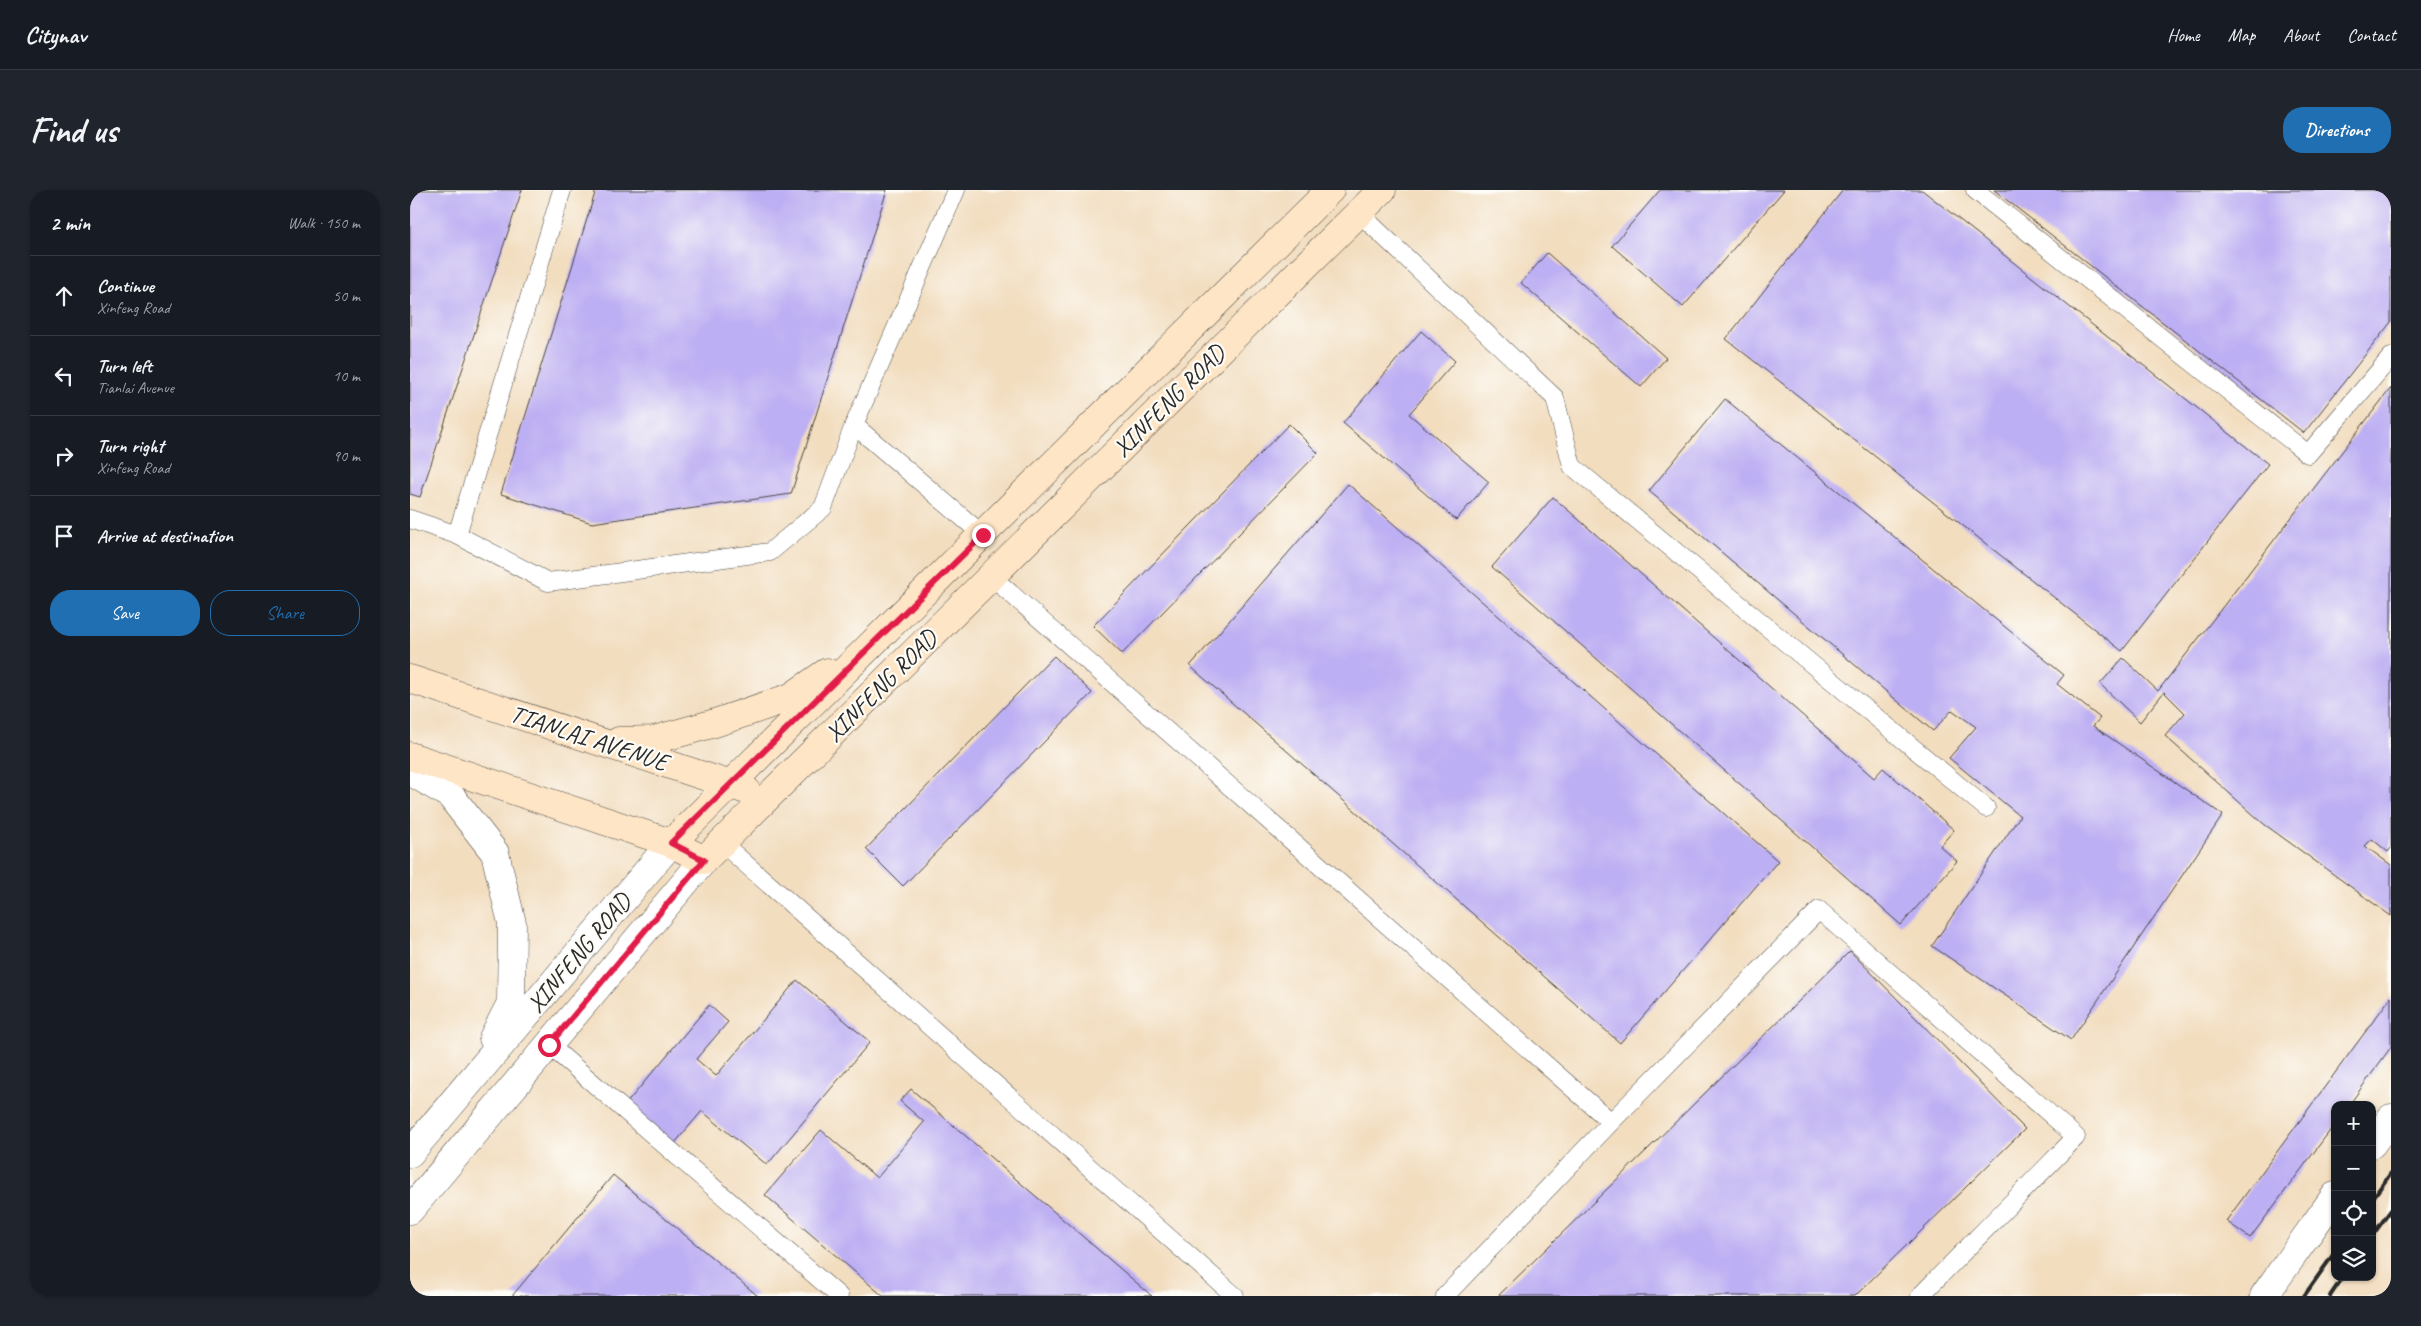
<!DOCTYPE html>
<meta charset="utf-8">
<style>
:root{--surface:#171b24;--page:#20242c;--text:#f1f3f6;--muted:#9ea1a6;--line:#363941;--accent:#1f6fb2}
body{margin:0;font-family:Caveat,sans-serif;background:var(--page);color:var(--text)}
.controls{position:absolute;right:15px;bottom:15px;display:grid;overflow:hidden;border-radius:10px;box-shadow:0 1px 4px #0004}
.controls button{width:45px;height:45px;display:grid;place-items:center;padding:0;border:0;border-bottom:1px solid var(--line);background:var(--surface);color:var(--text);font:25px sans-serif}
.stop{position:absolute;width:15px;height:15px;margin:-11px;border:4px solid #e11d48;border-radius:50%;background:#fff}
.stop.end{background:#e11d48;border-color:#fff;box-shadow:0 1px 5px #0008}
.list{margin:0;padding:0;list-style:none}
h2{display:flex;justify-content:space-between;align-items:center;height:65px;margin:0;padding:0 20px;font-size:21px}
h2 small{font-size:16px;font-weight:400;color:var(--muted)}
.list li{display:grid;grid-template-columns:32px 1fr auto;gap:15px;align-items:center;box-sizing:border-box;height:80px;padding:0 20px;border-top:1px solid var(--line)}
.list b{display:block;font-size:19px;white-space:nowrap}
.list p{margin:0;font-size:16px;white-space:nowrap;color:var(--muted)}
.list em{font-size:16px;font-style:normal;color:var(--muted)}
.actions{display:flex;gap:10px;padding:15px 20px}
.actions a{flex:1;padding:11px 0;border:1px solid var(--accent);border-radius:20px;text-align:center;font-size:18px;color:var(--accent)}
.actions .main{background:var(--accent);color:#fff}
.icon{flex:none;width:28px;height:28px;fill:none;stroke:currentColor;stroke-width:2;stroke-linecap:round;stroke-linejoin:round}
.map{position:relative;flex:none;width:1981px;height:1106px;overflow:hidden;border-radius:20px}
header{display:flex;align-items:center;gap:30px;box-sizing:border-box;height:70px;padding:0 25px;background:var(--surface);border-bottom:1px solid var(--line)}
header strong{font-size:24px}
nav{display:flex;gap:28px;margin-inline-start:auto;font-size:18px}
.intro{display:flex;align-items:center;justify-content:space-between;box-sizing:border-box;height:120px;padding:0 30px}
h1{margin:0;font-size:35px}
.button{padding:12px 22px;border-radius:20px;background:var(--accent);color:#fff;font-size:18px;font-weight:700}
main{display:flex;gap:30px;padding:0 30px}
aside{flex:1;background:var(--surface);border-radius:20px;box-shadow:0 1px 4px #0004}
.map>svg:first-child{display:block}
</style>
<header>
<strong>Citynav</strong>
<nav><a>Home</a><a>Map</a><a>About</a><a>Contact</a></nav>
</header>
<div class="intro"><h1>Find us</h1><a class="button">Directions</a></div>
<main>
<aside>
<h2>2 min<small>Walk · 150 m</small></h2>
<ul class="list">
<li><svg class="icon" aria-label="ahead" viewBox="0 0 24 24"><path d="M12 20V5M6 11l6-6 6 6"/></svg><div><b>Continue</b><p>Xinfeng Road</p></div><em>50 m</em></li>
<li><svg class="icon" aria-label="left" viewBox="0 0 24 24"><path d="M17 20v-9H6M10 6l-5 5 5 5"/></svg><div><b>Turn left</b><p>Tianlai Avenue</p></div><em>10 m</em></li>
<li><svg class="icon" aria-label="right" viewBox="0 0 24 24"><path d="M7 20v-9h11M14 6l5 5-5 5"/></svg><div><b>Turn right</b><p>Xinfeng Road</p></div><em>90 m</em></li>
<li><svg class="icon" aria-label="arrive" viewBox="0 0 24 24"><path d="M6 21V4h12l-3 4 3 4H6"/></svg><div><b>Arrive at destination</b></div></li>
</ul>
<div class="actions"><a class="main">Save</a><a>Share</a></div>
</aside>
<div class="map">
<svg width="1981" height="1106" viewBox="0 0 1981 1106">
<rect width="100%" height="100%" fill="#fdfcf7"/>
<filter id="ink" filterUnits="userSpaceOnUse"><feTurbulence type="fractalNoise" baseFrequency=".02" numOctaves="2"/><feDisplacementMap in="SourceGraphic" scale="10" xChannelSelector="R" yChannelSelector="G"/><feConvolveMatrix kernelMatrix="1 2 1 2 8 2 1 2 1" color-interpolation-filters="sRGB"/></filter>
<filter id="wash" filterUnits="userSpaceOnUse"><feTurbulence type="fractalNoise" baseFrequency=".0096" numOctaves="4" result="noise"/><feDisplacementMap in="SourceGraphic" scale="20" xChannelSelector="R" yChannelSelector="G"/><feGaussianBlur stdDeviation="1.12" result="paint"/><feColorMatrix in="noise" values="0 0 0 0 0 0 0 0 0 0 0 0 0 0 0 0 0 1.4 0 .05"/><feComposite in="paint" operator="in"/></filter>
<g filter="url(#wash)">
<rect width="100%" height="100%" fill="#f2ddbf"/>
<g id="blocks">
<g fill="#bdaff3">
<path d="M 0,0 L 112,0 L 10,307 L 0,304 Z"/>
<path d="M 186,0 L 477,0 L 381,304 L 182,333 L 91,304 Z"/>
<path d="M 1250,0 L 1374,0 L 1273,117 L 1202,56 Z"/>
<path d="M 1433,0 L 1512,0 L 1858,274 L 1712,461 L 1316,149 Z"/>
<path d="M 1584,0 L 1981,0 L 1981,132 L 1894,243 Z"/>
<path d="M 1137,63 L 1256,168 L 1231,197 L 1111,93 Z"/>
<path d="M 1011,141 L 1045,171 L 999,224 L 1079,292 L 1046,330 L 933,233 Z"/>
<path d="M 1981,198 L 1981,658 L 1978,662 L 1962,649 L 1955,656 L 1981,675 L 1981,726 L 1854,634 L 1755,546 L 1775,523 L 1754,502 L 1730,532 L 1690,494 L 1713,468 L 1748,501 Z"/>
<path d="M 1315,209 L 1654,485 L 1647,494 L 1690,528 L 1683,536 L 1813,625 L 1661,850 L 1522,756 L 1610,626 L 1539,568 L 1566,537 L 1542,520 L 1523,541 L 1239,301 Z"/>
<path d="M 879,234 L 908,263 L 712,464 L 683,436 Z"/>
<path d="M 938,294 L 1368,671 L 1210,853 L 780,476 Z"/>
<path d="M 1143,307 L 1464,588 L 1473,578 L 1544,640 L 1530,656 L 1547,671 L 1491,735 L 1082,377 Z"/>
<path d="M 644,466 L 682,503 L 493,696 L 456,659 Z"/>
<path d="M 1440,761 L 1615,939 L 1445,1106 L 1088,1106 Z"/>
<path d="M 387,790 L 460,852 L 357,975 L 292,921 L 264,954 L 216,914 L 299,815 L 318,832 L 286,869 L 306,886 Z"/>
<path d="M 1981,807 L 1981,857 L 1939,915 L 1925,915 L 1925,934 L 1840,1048 L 1816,1031 Z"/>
<path d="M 501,899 L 742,1106 L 473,1106 L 355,1005 L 411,940 L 467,988 L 514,932 L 490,911 Z"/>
<path d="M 203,985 L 348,1106 L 102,1106 Z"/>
</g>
</g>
</g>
<g filter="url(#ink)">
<use href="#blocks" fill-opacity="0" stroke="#494641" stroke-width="1"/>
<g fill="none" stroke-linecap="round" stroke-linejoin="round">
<g stroke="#494641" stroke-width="19">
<g id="service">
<path d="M 546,0 L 444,235 L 573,345"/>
<path d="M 1565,0 L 1898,264 L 1981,167"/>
<path d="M 949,23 L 1145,208 L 1162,276 L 1576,618"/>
<path d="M 0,329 L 47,345 L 152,0"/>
<path d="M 47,345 L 138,392 L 360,362 L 413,318 L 444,235"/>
<path d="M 582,387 L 1201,932"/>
<path d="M 312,653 L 825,1106"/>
<path d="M 139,855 L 429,1106"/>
<path d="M 1035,1106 L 1201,932 L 1409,720 L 1666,947 L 1510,1106"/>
</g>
</g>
<g stroke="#494641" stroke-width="29">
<g id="minor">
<path d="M 1962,954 L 1981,928"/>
<path d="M 1854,1106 L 1925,1006"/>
</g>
</g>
<g stroke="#494641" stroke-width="29">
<g id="tertiary">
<path d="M 0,581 L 40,605 L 85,663 L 102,733 L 101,813 L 83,848"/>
<path d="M 0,963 L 261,653"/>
<path d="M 0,1020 L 294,670"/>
</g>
</g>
<g stroke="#494641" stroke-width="29">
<g id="secondary">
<path d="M 0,489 L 336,600"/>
<path d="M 209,551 L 244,550 L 305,533 L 381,507 L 417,482"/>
<path d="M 0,566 L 261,653 L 294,670 L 972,0"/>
<path d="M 261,653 L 920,0"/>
</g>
</g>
<use href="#service" stroke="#fff" stroke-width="18"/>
<use href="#minor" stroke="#fff" stroke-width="28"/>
<use href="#tertiary" stroke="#fff" stroke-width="28"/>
<use href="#secondary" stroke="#fee5c5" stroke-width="28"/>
<g stroke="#2b2b2b" stroke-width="4">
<path d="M 1962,1009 L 1981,983"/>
<path d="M 1962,1046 L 1981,1020"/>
<path d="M 1894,1106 L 1925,1062"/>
<path d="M 1920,1106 L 1933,1087"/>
</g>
</g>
</g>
<g fill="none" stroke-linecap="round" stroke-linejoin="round" filter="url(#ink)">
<path stroke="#e11d48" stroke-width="6" d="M 139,855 L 294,670 L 261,653 L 573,345"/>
</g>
<g text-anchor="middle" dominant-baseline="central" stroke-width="4.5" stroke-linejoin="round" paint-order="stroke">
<g font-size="25" fill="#2b2b2b" stroke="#fdfcf7">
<text transform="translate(759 211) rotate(-45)">XINFENG ROAD</text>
<text transform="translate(471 496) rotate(-45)">XINFENG ROAD</text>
<text transform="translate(179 548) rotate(18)">TIANLAI AVENUE</text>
<text transform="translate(169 763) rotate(-50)">XINFENG ROAD</text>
</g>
</g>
</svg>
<div class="controls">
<button>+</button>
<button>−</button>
<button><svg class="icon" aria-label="locate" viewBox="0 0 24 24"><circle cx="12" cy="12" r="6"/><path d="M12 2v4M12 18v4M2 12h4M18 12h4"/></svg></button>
<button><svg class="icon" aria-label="layers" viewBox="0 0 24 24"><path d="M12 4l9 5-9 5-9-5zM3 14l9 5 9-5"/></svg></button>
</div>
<div class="stop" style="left:139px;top:855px"></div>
<div class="stop end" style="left:573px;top:345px"></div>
</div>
</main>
